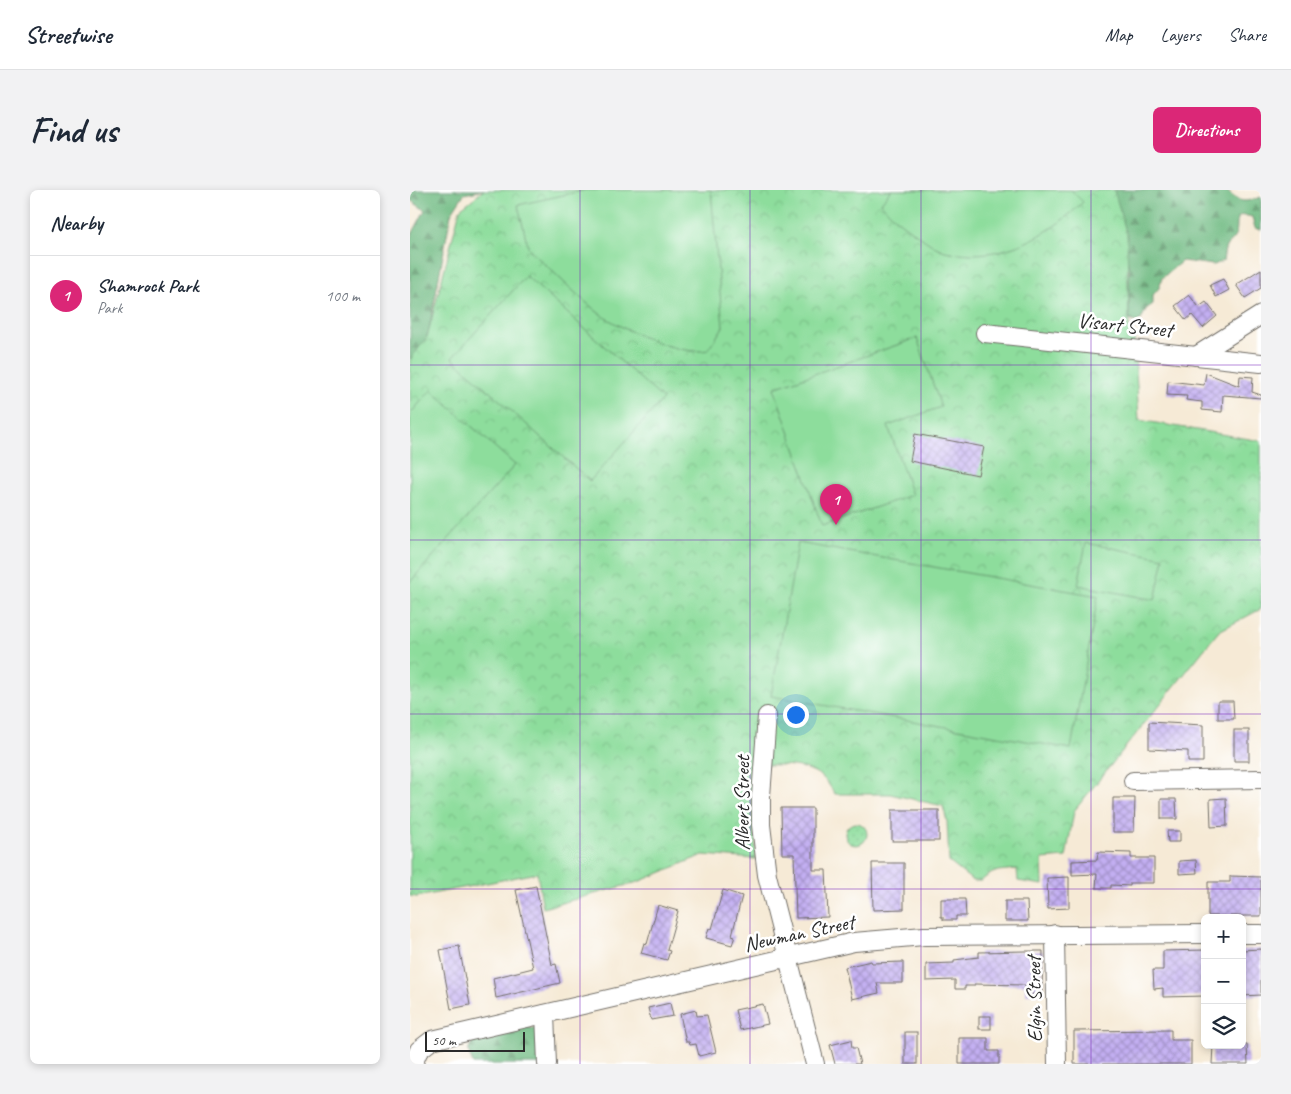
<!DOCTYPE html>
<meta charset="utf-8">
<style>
:root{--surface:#fff;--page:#f2f2f3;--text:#1f2937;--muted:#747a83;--line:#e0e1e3;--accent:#db2777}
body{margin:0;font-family:Caveat,sans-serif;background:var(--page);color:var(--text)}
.controls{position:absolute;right:15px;bottom:15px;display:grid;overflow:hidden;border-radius:8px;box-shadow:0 2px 8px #0003}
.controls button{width:45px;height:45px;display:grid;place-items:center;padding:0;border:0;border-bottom:1px solid var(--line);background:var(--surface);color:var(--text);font:25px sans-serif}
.scale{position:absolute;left:15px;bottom:12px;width:100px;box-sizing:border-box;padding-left:5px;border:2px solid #2b2b2b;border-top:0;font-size:14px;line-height:18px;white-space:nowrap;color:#2b2b2b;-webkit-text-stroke:4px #fff;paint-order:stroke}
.you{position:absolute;left:385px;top:524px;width:18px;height:18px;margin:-12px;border:4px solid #fff;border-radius:50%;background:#1a73e8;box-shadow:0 0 0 8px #1a73e833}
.badge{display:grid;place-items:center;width:32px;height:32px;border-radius:50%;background:var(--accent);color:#fff;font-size:16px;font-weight:700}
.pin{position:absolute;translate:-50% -41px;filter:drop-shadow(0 1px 2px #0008)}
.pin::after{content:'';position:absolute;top:26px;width:18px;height:15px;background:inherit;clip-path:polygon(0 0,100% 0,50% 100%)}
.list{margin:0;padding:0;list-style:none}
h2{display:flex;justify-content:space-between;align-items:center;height:65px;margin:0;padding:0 20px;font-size:21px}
h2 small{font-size:16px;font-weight:400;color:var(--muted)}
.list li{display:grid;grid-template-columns:32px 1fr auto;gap:15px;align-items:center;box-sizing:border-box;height:80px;padding:0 20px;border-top:1px solid var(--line)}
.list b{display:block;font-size:19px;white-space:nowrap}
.list p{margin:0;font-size:16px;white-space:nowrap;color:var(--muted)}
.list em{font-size:16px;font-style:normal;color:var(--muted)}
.icon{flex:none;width:28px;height:28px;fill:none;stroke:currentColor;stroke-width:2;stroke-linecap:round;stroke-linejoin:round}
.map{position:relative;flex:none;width:851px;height:874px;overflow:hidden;border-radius:8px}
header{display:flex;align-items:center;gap:30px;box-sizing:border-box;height:70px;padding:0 25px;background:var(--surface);border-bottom:1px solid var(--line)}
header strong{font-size:24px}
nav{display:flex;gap:28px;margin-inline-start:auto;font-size:18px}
.intro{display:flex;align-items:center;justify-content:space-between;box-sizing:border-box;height:120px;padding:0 30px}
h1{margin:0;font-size:35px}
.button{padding:12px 22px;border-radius:8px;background:var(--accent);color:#fff;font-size:18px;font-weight:700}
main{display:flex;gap:30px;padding:0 30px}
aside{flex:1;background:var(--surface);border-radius:8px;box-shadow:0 2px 8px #0003}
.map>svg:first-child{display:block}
</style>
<header>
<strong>Streetwise</strong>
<nav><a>Map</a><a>Layers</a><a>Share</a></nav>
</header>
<div class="intro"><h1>Find us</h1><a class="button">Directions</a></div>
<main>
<aside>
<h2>Nearby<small></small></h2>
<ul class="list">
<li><span class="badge">1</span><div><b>Shamrock Park</b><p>Park</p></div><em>100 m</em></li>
</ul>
</aside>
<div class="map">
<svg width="851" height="874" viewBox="0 0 851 874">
<defs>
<pattern id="grass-dots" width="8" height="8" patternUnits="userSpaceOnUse" patternTransform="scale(1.25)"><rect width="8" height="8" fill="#8ddd9c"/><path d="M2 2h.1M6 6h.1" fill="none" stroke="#7abe87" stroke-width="1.8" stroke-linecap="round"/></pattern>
<pattern id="forest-firs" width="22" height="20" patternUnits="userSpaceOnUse" patternTransform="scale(1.25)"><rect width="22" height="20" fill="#72bc84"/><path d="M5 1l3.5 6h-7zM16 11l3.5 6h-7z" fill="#5e996c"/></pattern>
<pattern id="park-crowns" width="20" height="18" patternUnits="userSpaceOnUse" patternTransform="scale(1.25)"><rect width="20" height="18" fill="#8ddd9c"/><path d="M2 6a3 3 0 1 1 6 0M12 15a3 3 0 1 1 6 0" fill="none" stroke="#7abe87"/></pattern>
<pattern id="building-cross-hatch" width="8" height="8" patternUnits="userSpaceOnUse" patternTransform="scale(1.25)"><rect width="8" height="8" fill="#c3aff2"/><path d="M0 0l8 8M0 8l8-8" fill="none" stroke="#9f8fc4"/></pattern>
</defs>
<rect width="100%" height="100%" fill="#fff"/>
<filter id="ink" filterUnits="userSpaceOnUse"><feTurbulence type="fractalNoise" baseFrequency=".02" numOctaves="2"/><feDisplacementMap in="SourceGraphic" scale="10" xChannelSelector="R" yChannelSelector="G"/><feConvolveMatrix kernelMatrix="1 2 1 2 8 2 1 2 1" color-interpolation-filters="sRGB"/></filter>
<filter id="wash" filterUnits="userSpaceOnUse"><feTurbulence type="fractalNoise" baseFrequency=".0096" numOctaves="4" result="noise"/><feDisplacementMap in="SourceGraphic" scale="20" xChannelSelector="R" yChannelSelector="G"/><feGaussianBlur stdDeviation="1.12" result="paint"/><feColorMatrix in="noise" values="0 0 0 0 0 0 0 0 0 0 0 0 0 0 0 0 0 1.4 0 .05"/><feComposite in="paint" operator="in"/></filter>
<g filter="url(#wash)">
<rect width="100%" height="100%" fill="#f6ead6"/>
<circle fill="url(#grass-dots)" stroke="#5c8464" cx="446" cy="644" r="11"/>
<g fill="url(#forest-firs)" stroke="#4e7458">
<path d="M 1,0 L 74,0 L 54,4 L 41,24 L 15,160 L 0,169 L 0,48 L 15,20 L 0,10 Z"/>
<path d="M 704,0 L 816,0 C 829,13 834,13 851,7 L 851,40 L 845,38 L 842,27 C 821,21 830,35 825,46 C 824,49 819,52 817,55 C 814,59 814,66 813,71 L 804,75 L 772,71 L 752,88 L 749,98 L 743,105 L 743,114 L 736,119 L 731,130 L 726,132 L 719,130 L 719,79 Z"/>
<path d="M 116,837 L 126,839 L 129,843 L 130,874 L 63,874 C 59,862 56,862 63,850 L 88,842 Z"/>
</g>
<path fill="url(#park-crowns)" stroke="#5c8464" d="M 74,0 L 704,0 L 717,45 L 719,138 L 720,144 L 724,148 L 729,230 L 851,251 L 851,419 L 809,441 L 664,621 L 656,667 L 632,669 L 633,695 L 608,691 L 607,679 L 588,681 L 580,684 L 571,691 L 563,691 L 539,672 L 537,631 L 533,616 L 480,604 L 425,604 C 421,598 417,591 411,586 C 394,573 362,574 342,576 L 346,669 L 293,665 L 228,692 L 133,718 L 127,683 L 7,707 L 0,706 L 0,170 L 17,147 L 50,19 Z"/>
<g fill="#8ddd9c" stroke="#5c8464">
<path d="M 176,0 L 301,0 L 313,137 L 298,160 C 270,167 207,138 185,120 C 164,103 145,83 125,65 L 118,57 L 108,15 Z"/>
<path d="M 481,0 L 661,0 L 673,12 C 642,42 606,64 561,64 C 552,63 543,63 535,61 C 524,57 514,50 505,43 C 492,34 481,26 471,13 Z"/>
<path d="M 116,86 L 253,209 L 180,291 L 42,168 Z"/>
<path d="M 507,148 L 531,217 L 478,236 L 502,305 L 412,336 L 364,198 Z"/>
<path d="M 21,200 L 105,275 L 0,392 L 0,224 Z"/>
<path d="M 388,353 L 688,406 L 661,559 L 361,506 Z"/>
<path d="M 676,353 L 754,368 L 745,410 L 668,395 Z"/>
</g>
<g id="blocks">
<g fill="url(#building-cross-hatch)">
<path d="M 851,79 L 851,98 L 835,108 L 826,95 Z"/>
<path d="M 813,89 L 819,100 L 806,107 L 800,95 Z"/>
<path d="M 779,105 L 789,117 L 796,112 L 807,126 L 793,138 L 782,125 L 776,130 L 765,116 Z"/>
<path d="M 796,183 L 829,196 L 830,186 L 843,187 L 842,202 L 851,205 L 851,208 L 813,205 L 812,222 L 792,220 L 792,212 L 776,210 L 777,206 L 757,205 L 758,191 L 794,195 Z"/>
<path d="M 505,244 L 574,257 L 568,285 L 500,271 Z"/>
<path d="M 808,511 L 823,511 L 824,529 L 808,529 Z"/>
<path d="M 739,532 L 793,535 L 793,572 L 778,572 L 778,561 L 739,559 Z"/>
<rect x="824" y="540" width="15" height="31"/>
<path d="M 703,608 L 725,608 L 724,642 L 703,642 Z"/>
<path d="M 816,608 L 817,636 L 801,637 L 800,609 Z"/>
<path d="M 751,609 L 766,609 L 767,629 L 751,629 Z"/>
<path d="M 371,618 L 403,618 L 403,680 L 416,680 L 418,727 L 386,728 L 384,664 L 372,664 Z"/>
<rect x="482" y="620" width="47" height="31"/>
<path d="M 757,641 L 770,641 L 770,652 L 758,652 Z"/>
<path d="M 688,662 L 721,663 L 721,668 L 744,668 L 744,693 L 720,693 L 720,696 L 701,695 L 701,698 L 686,698 L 687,684 L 662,685 L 662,671 L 687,670 Z"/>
<path d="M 786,670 L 787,683 L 769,684 L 769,671 Z"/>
<path d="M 462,673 L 494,673 L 494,719 L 463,720 Z"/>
<path d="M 820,686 L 851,687 L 851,726 L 798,726 L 798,692 L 820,692 Z"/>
<path d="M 659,687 L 659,718 L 638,719 L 637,688 Z"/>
<path d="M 126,696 L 142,775 L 146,774 L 150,793 L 86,808 L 83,788 L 123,778 L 106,700 Z"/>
<path d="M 313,700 L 332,706 L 322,745 L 325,746 L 322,755 L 296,748 L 299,738 L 302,739 Z"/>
<path d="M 531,709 L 555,709 L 556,726 L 546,726 L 546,730 L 533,730 L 533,727 L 531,727 Z"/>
<path d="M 595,711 L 617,711 L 618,731 L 595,731 Z"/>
<path d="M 248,715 L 268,721 L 257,760 L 260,761 L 257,770 L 231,763 L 234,753 L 237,754 Z"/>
<path d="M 49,756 L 60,815 L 41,819 L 30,760 Z"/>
<path d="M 851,759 L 851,805 L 832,806 L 832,760 Z"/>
<path d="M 795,760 L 795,806 L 753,807 L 753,798 L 744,799 L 743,780 L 753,780 L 753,761 Z"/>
<path d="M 615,761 L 633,761 L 632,804 L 615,804 L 615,795 L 564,794 L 564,796 L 555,796 L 555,799 L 545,799 L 545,790 L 516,791 L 516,774 L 544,773 L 544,770 L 569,767 L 569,762 Z"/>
<path d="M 461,771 L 462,773 L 493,772 L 493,793 L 467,793 L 469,803 L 442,809 L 435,777 Z"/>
<path d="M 260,813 L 263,826 L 241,830 L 238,818 Z"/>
<path d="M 353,814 L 358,834 L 330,840 L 325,820 Z"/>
<path d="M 286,820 L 287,826 L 297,825 L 306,862 L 289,866 L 286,854 L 280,855 L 279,852 L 276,852 L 270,824 Z"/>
<rect x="569" y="826" width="12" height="13"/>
<path d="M 761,840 L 761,850 L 781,850 L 781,874 L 664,874 L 664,841 Z"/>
<rect x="495" y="842" width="12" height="32"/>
<path d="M 549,848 L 578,848 L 578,861 L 589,861 L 589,874 L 549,874 Z"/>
<path d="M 441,850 L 442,858 L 446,858 L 450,874 L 425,874 L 420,855 Z"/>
<path d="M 803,855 L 837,855 L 838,874 L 802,874 Z"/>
</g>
</g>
</g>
<g filter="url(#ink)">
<use href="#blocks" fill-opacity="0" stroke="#726e67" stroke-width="1"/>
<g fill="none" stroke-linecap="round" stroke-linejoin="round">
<g stroke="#726e67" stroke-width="20">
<g id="minor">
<path d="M 575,143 L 851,173"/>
<path d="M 786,166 L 851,125"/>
<path d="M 357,526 L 351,606 L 351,635 L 357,685 L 405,874"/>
<path d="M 723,591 L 851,589"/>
<path d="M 645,744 L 647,874"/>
<path d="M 832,744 L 851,744"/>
<path d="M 135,824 L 137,874"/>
<path d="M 3,874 L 9,860 L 22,850 L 444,752 L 514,746 L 795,744"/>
</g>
</g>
<use href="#minor" stroke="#fff" stroke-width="18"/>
</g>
</g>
<path fill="none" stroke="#7b2cbf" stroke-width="1" stroke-opacity="0.55" d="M 170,0 L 170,874M 340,0 L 340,874M 511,0 L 511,874M 681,0 L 681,874M 0,175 L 851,175M 0,350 L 851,350M 0,524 L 851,524M 0,699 L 851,699"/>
<g text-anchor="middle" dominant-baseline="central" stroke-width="5" stroke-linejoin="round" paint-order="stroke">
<g font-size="21" fill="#2b2b2b" stroke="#fff">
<text transform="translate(715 135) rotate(6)">Visart Street</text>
<text transform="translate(332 613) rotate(-90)">Albert Street</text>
<text transform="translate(389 743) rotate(-12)">Newman Street</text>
<text transform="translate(624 809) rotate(-91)">Elgin Street</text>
</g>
</g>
</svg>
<div class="controls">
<button>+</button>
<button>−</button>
<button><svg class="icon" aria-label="layers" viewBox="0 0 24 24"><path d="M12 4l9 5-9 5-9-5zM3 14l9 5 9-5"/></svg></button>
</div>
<div class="scale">50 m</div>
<div class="you"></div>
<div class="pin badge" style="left:426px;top:335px">1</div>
</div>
</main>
